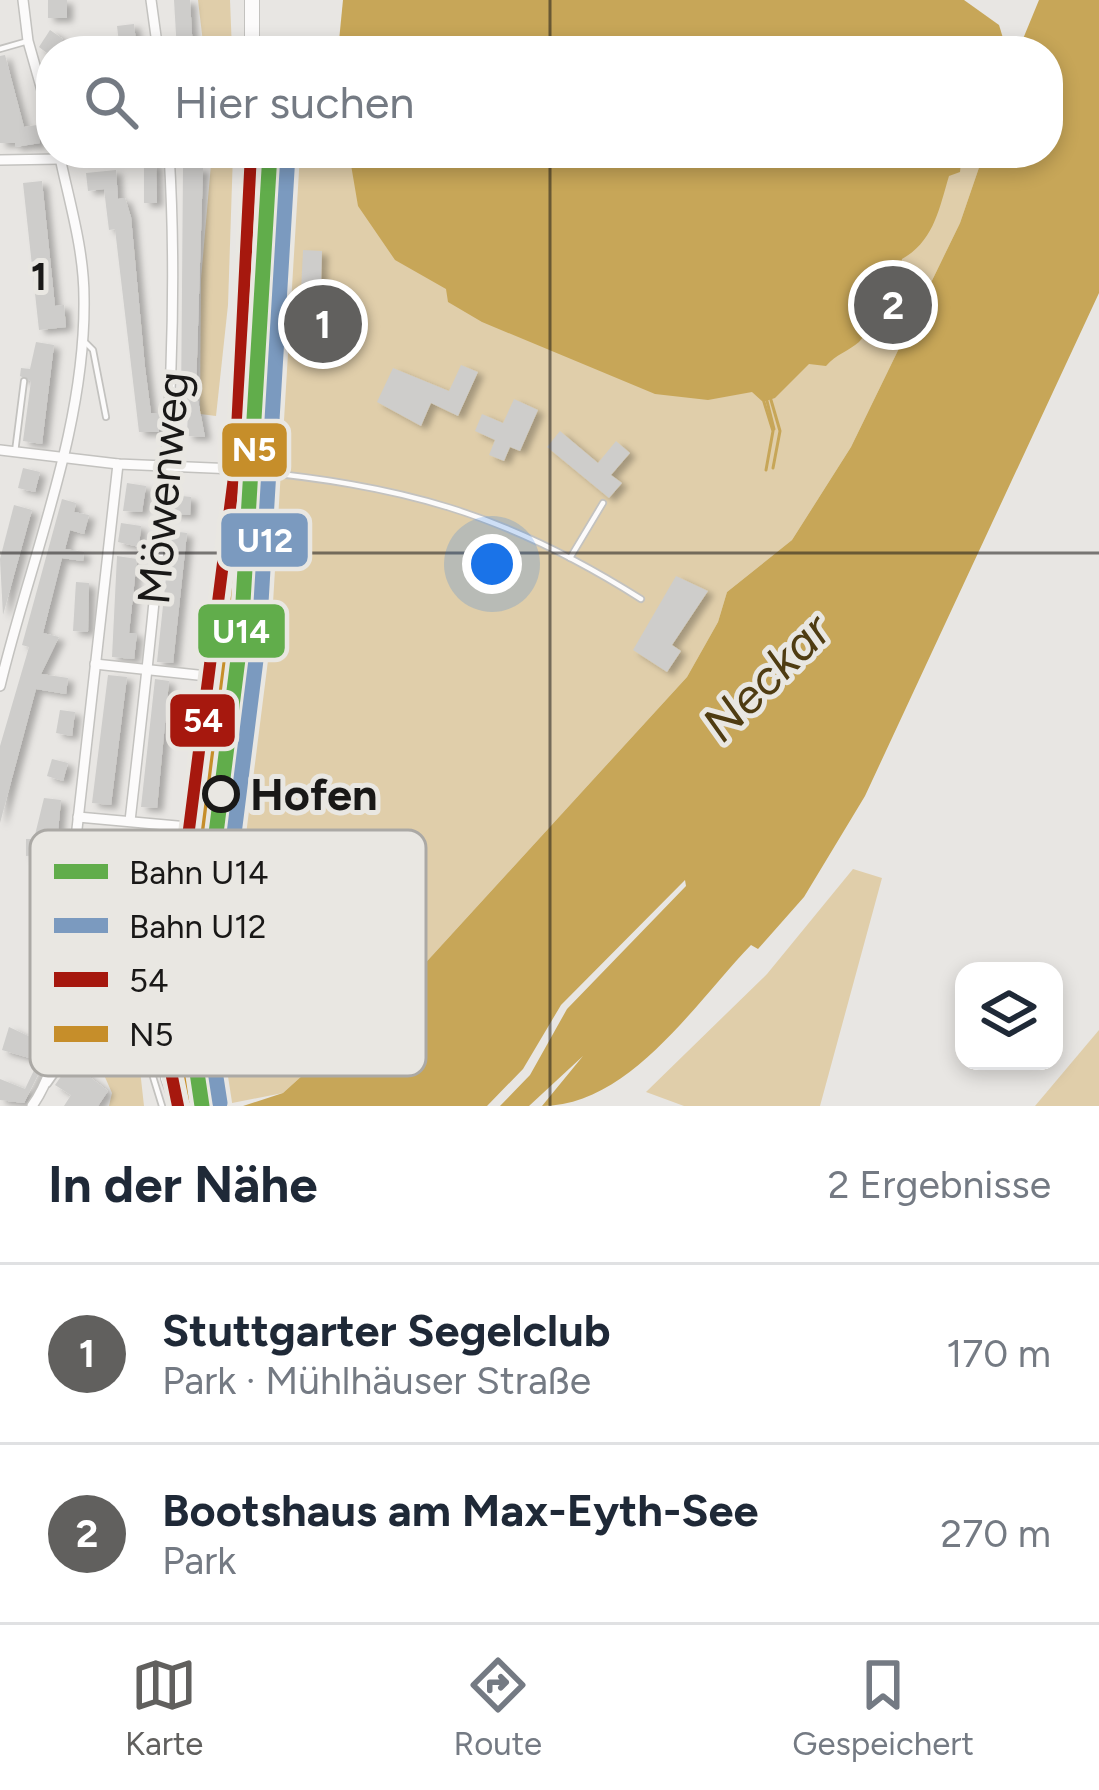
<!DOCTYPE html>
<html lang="de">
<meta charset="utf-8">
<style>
:root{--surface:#fff;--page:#f2f2f3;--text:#1f2937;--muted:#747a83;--line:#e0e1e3;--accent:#61605e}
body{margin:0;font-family:Figtree,sans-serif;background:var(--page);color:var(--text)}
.controls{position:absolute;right:36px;bottom:36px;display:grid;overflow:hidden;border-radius:24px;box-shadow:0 6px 18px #0003}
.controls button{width:108px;height:108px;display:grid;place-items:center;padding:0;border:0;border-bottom:3px solid var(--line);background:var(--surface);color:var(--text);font:60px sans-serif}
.you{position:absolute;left:492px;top:564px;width:42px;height:42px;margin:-30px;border:9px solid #fff;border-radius:50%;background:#1a73e8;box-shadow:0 0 0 18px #1a73e833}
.badge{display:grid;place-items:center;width:78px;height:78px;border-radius:50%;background:var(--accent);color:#fff;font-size:39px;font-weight:700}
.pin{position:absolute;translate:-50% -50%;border:6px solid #fff;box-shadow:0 3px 12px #0006}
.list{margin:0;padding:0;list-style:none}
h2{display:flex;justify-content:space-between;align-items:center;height:156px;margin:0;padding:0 48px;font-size:51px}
h2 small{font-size:39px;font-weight:400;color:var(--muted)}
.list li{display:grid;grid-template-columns:78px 1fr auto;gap:36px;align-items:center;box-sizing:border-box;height:180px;padding:0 48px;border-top:3px solid var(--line)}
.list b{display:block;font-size:45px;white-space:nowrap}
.list p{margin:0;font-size:39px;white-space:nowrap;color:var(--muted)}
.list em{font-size:39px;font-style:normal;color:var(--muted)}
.icon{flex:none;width:66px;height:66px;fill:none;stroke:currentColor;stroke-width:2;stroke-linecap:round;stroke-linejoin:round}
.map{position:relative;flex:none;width:1099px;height:1106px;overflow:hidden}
.search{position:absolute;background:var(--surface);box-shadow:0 6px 18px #0003;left:36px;right:36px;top:36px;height:132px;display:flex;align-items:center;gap:30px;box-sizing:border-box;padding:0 42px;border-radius:48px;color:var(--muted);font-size:45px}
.sheet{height:516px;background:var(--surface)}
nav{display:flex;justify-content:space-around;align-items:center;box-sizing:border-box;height:168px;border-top:3px solid var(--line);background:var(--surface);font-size:33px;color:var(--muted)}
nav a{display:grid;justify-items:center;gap:6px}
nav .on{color:var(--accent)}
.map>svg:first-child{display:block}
</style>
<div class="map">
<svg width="1099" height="1106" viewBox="0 0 1099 1106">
<defs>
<filter id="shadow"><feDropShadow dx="6" dy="4" stdDeviation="3" flood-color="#0004"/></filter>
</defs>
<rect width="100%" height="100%" fill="#e8e6e3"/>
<g fill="#e0ceaa">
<path d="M 198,0 L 230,0 L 232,51 L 204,51 Z"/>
<path d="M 212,153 L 233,153 L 228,305 L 216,416 L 200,414 L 201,279 Z"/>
<path d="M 274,153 L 984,153 L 960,223 L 851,447 L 792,540 L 727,592 L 718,622 L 687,677 L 419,970 L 283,1093 L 217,1106 L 201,1062 L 200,1020 L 260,492 Z"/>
<path d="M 853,869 L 882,878 L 820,1106 L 684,1106 L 646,1092 L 767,974 Z"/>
<path d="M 100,918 L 162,923 L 139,1061 L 144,1106 L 109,1106 L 112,1093 L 97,1059 L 107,1023 L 90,1018 Z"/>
<path d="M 1099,1030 L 1099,1106 L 1035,1106 Z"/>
</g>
<g fill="#c7a658">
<path d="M 343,0 L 964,0 L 999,25 L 1003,38 L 995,51 L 338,51 Z"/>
<path d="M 1039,0 L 1099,0 L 1099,293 L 865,796 L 804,897 L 758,949 L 751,945 C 695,1003 629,1106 542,1106 L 583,1056 L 529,1106 L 500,1106 L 530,1075 L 567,1009 L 686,886 L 685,880 L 561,1005 L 523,1069 L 487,1106 L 243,1106 L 283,1093 L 419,970 L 687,677 L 718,622 L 727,592 L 792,540 L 851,447 L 960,223 L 984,153 L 1048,153 L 1048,51 L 1018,51 Z"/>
<path d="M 349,153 L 962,153 L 960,172 L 949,176 C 939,209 934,241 902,259 L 899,278 C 863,300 885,315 859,342 C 849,351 836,354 826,366 L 809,364 L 775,398 L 763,402 L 752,392 L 708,400 L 655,394 L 482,322 L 448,302 L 446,289 L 395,260 L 358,206 Z"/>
</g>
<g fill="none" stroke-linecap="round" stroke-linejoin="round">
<g stroke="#c7a658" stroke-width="3">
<path d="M 771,400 L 780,431 L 773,468"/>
<path d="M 767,401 L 774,429"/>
<path d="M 764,402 L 773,431 L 766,470"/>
</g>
<path stroke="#c7a658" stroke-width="12" d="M 1001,42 L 1019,49"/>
</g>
<g fill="#cecdcb" filter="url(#shadow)">
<rect x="48" y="0" width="19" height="18"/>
<path d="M 174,0 L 190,0 L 193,51 L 177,51 Z"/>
<path d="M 134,24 L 137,51 L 120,51 L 117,26 Z"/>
<path d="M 50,30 L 63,39 L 59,44 L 68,51 L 51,51 L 51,56 L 39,47 Z"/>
<path d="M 5,55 L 24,127 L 37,125 L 40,143 L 15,147 L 15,143 L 0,143 L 0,56 Z"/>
<path d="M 144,163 L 156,163 L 157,203 L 144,203 Z"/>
<path d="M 183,168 L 203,168 L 196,390 L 205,437 L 187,436 L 188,409 L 181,408 Z"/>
<path d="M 116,170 L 118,199 L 125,198 L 131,217 L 145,367 L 151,413 L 159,413 L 159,432 L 139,432 L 115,229 L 109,230 L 104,189 L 88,191 L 86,173 Z"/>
<path d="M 42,181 L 55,306 L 64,305 L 66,327 L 39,330 L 23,183 Z"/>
<path d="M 303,250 L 322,251 L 321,286 L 333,292 L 329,303 L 301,292 Z"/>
<path d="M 885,282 L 900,293 L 892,305 L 876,294 Z"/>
<path d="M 36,342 L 54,345 L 42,444 L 23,441 L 31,381 L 20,376 L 21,368 L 30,369 Z"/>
<path d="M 461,365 L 478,372 L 458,416 L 431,403 L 421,426 L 377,402 L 393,368 L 449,391 Z"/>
<path d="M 514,399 L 538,410 L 520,451 L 510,447 L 504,461 L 489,455 L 495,440 L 475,431 L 482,414 L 503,423 Z"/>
<path d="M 560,431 L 598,463 L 616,441 L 630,453 L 611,475 L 622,483 L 609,498 L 547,447 Z"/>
<path d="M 23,468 L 40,472 L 35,492 L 18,488 Z"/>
<path d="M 127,483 L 146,486 L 142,512 L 123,511 Z"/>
<path d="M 172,495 L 191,497 L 190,515 L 171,514 Z"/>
<path d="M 62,499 L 76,503 L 74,512 L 89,515 L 84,534 L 70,530 L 65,549 L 84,552 L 83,561 L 62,558 L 43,633 L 59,637 L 41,674 L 68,678 L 66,694 L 36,689 L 0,823 L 0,746 L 29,647 L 22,645 Z"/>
<path d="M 14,505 L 32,510 L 3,615 L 0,559 Z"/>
<path d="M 121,523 L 141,526 L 139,547 L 118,542 Z"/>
<path d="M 171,531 L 187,533 L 173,663 L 157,662 Z"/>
<path d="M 117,556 L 137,559 L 129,633 L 137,633 L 134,659 L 112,657 Z"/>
<path d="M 676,576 L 708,591 L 672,645 L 681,651 L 667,672 L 633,650 Z"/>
<path d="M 76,582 L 89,583 L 88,632 L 73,631 Z"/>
<path d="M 108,675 L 127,677 L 111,805 L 92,803 Z"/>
<path d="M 155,679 L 169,681 L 157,808 L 141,807 Z"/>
<path d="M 60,710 L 75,712 L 72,736 L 56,733 Z"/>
<path d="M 52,759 L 68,763 L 63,781 L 47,776 Z"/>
<path d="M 44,798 L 61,800 L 56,854 L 26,856 L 26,839 L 34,839 Z"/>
<path d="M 90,1025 L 104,1032 L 82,1071 L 108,1091 L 98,1106 L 64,1106 L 71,1095 L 55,1085 L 82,1047 Z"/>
<path d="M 9,1027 L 39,1041 L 33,1059 L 2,1050 Z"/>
<path d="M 37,1064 L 41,1066 L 38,1075 L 24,1103 L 0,1100 L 0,1079 L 25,1089 Z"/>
</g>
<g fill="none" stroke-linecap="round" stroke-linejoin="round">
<g stroke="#c3c2bf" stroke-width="8">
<g id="service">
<path d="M 0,49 L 28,41"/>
<path d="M 86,343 L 93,350 L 106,417"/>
<path d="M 15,452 L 24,381"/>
<path d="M 240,470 C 400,485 504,512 641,599"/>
<path d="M 570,558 L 603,503"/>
<path d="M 48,1084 L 76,1044 L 106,955"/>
<path d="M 162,1106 L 150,1067 L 154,1003 L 163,1003"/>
</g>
</g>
<g stroke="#c3c2bf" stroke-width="12">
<g id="minor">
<path d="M 23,0 L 28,41 L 51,122"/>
<path d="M 151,0 L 158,51"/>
<path d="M 0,160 L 60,159"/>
<path d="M 0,450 L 118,464 L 235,469"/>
<path d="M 95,664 L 207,676"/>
<path d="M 0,686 C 30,560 86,429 84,298 C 84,249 69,201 59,153"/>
<path d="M 78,817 L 188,827"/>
<path d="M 130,821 C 155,598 183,378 169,153"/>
<path d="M 32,1106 C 78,1042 68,908 77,829 C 90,707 105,586 118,464"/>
</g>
</g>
<g stroke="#c3c2bf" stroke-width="16">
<g id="secondary">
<path d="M 252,0 L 252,51"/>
<path d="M 178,1106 L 168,1078 L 163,1033 L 235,469 L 251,153"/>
</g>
</g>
<use href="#service" stroke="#fcfbfb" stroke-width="4.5"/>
<use href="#minor" stroke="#fcfbfb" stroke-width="9"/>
<use href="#secondary" stroke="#fcfbfb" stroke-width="14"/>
<g stroke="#e9e7e2" stroke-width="21">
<path id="bus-1" d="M 178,1106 L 163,1033 L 235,469 L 251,153"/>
</g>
<g stroke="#e9e7e2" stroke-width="21">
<path id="bus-2" d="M 195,1100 L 181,1033 L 253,471 L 269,154"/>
</g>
<use href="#bus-1" stroke="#a6180e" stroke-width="12"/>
<use href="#bus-2" stroke="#c68e2a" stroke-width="12"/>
<g stroke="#e9e7e2" stroke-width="24">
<path id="rail-1" d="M 202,1106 L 191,1032 L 241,635 L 270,153"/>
</g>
<g stroke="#e9e7e2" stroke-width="24">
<path id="rail-2" d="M 220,1103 L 209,1032 L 259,636 L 288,154"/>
</g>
<use href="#rail-1" stroke="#61ad4b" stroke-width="15"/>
<use href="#rail-2" stroke="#7b9abf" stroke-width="15"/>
</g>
<path fill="none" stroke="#191817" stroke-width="3" stroke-opacity="0.55" d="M 550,0 L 550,51M 550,153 L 550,1106M 0,553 L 1099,553"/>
<circle fill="#e9e7e2" stroke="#191817" stroke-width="6" cx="221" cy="794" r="16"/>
<g text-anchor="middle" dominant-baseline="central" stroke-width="10" stroke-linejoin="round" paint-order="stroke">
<g font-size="45" fill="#191817" stroke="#e9e7e2">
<text transform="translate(163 488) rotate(-85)">Möwenweg</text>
</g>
<g font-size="45" font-weight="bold" fill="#191817" stroke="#e9e7e2" text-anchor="start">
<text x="250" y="794">Hofen</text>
</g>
<g font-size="48" font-style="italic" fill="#4f3c12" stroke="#e9e7e2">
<text transform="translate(766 677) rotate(-45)">Neckar</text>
</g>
</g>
<rect x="30" y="830" width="396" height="246" rx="18" fill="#e9e7e2" stroke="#aba9a5" stroke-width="3"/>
<rect x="54" y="864" width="54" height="15" fill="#61ad4b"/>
<rect x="54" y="918" width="54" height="15" fill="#7b9abf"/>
<rect x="54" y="972" width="54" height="15" fill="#a6180e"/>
<rect x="54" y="1026" width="54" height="16" fill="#c68e2a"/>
<g font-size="33" fill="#191817">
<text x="129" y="884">Bahn U14</text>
<text x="129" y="938">Bahn U12</text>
<text x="129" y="992">54</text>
<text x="129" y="1046">N5</text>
</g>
<g font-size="39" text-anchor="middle" font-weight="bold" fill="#191817" stroke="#e9e7e2" stroke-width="10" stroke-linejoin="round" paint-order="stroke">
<text x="39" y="290">1</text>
</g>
<g stroke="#e9e7e2" stroke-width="4.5">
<rect x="220" y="421" width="69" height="58" rx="12" fill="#c68e2a"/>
<rect x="219" y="511" width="91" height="58" rx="12" fill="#7b9abf"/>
<rect x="196" y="602" width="91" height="58" rx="12" fill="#61ad4b"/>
<rect x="168" y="692" width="69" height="57" rx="12" fill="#a6180e"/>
</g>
<g font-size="33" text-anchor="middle" font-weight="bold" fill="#fff">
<text x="254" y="461">N5</text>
<text x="265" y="552">U12</text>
<text x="241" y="643">U14</text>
<text x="203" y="732">54</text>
</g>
</svg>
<div class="controls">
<button><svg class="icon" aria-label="layers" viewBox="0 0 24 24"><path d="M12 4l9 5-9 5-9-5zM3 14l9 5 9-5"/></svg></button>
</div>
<div class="you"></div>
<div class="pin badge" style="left:323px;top:324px">1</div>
<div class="pin badge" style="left:893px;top:305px">2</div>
<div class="search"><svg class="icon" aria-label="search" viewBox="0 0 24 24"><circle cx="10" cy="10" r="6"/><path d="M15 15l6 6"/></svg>Hier suchen</div>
</div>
<section class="sheet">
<h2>In der Nähe<small>2 Ergebnisse</small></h2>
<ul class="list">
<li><span class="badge">1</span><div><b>Stuttgarter Segelclub</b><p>Park · Mühlhäuser Straße</p></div><em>170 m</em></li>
<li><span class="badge">2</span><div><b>Bootshaus am Max-Eyth-See</b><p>Park</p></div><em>270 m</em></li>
</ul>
</section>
<nav>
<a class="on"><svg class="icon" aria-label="map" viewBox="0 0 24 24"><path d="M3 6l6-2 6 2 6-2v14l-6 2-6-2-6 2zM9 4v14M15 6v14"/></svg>Karte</a>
<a><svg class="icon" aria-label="directions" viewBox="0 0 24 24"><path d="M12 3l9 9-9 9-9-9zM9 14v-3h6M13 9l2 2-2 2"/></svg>Route</a>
<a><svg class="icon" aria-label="saved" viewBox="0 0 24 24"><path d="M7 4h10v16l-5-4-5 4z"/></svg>Gespeichert</a>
</nav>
